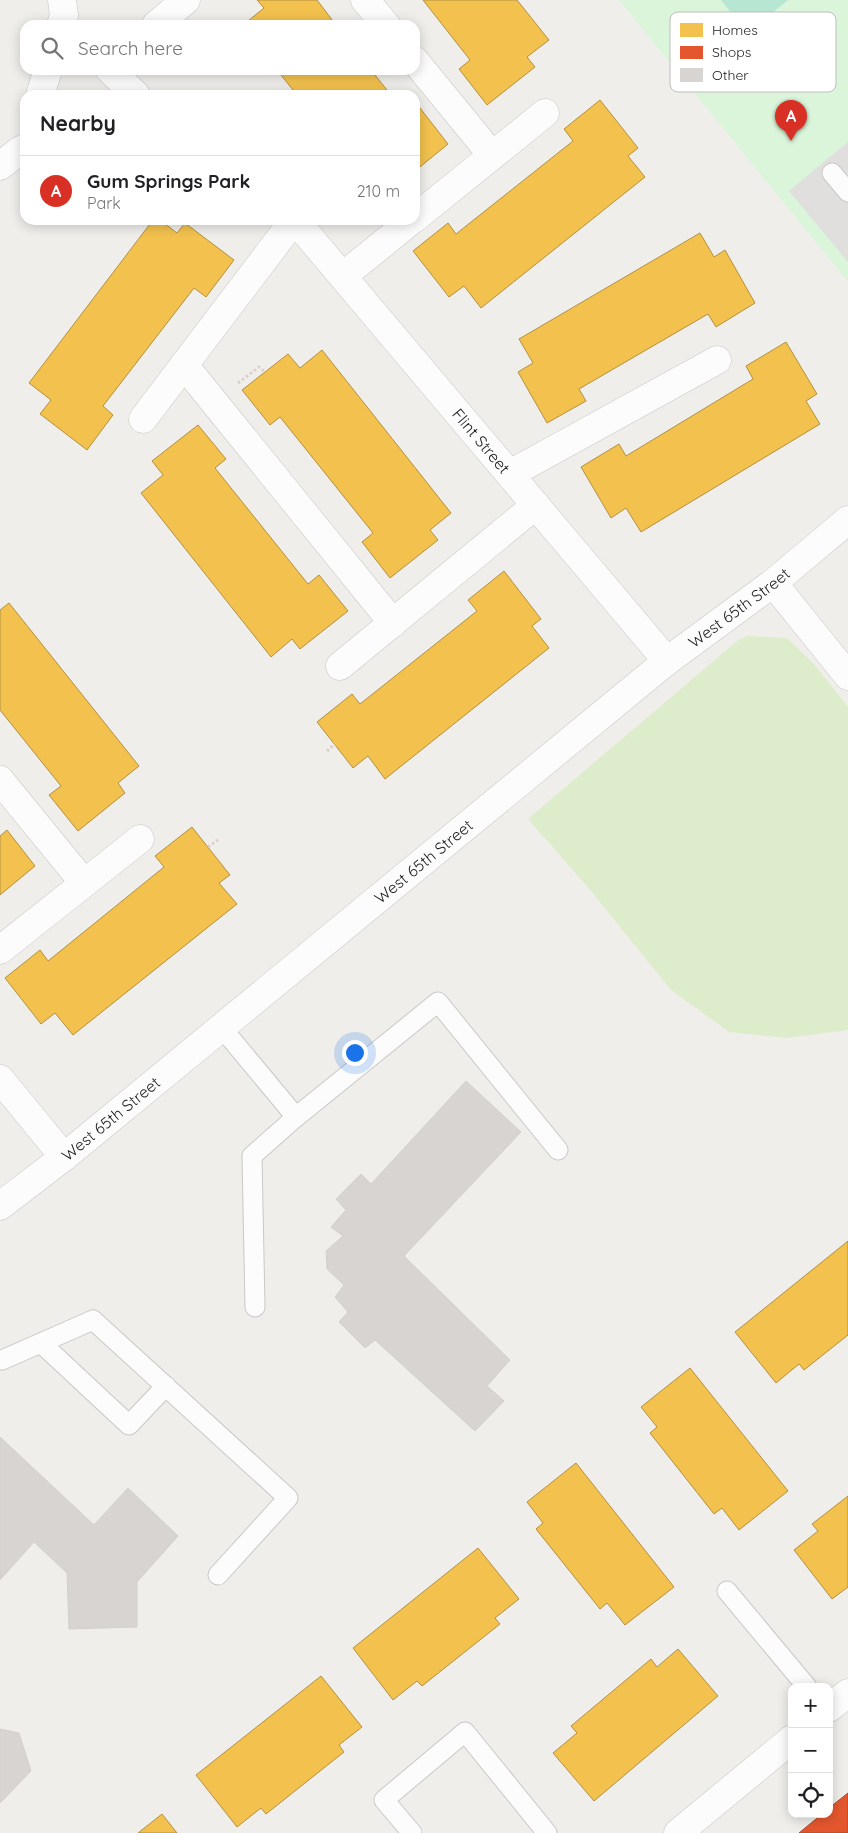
<!DOCTYPE html>
<meta charset="utf-8">
<style>
:root{--surface:#fff;--page:#f6f6f6;--text:#202124;--muted:#757577;--line:#e0e0e0;--accent:#d93025}
body{margin:0;font-family:Quicksand,sans-serif;background:var(--page);color:var(--text)}
.controls{position:absolute;right:15px;bottom:15px;display:grid;overflow:hidden;border-radius:10px;box-shadow:0 2px 12px #0003}
.controls button{width:45px;height:45px;display:grid;place-items:center;padding:0;border:0;border-bottom:1px solid var(--line);background:var(--surface);color:var(--text);font:25px sans-serif}
.you{position:absolute;left:354px;top:1052px;width:18px;height:18px;margin:-12px;border:4px solid #fff;border-radius:50%;background:#1a73e8;box-shadow:0 0 0 8px #1a73e833}
.badge{display:grid;place-items:center;width:32px;height:32px;border-radius:50%;background:var(--accent);color:#fff;font-size:16px;font-weight:700}
.pin{position:absolute;translate:-50% -41px;filter:drop-shadow(0 1px 2px #0008)}
.pin::after{content:'';position:absolute;top:26px;width:18px;height:15px;background:inherit;clip-path:polygon(0 0,100% 0,50% 100%)}
.list{margin:0;padding:0;list-style:none}
h2{display:flex;justify-content:space-between;align-items:center;height:65px;margin:0;padding:0 20px;font-size:21px}
h2 small{font-size:16px;font-weight:400;color:var(--muted)}
.list li{display:grid;grid-template-columns:32px 1fr auto;gap:15px;align-items:center;box-sizing:border-box;height:70px;padding:0 20px;border-top:1px solid var(--line)}
.list b{display:block;font-size:19px;white-space:nowrap}
.list p{margin:0;font-size:16px;white-space:nowrap;color:var(--muted)}
.list em{font-size:16px;font-style:normal;color:var(--muted)}
.icon{flex:none;width:28px;height:28px;fill:none;stroke:currentColor;stroke-width:2;stroke-linecap:round;stroke-linejoin:round}
.map{position:relative;flex:none;width:848px;height:1833px;overflow:hidden}
.search{position:absolute;background:var(--surface);box-shadow:0 2px 12px #0003;left:20px;top:20px;width:400px;height:55px;display:flex;align-items:center;gap:12px;box-sizing:border-box;padding:0 18px;border-radius:15px;color:var(--muted);font-size:19px}
.panel{position:absolute;background:var(--surface);box-shadow:0 2px 12px #0003;left:20px;top:90px;width:400px;height:135px;border-radius:15px}
.map>svg:first-child{display:block}
</style>
<div class="map">
<svg width="848" height="1833" viewBox="0 0 848 1833">
<rect width="100%" height="100%" fill="#f0eeeb"/>
<path fill="#ddeccb" d="M 747,636 L 787,638 L 814,664 L 848,707 L 848,1030 L 786,1038 L 729,1032 L 671,990 L 591,891 L 528,819 L 737,641 Z"/>
<path fill="#daf5da" d="M 619,0 L 848,0 L 848,282 Z"/>
<path fill="#b7e6d2" d="M 721,0 L 788,0 L 766,18 L 732,14 Z"/>
<path fill="#e0dfde" d="M 848,142 L 848,262 L 789,191 Z"/>
<g fill="#f2c14e" stroke="#b49141">
<path d="M 257,0 L 317,0 L 336,25 L 243,25 L 264,8 Z"/>
<path d="M 423,0 L 517,0 L 549,40 L 527,57 L 535,67 L 487,105 L 459,69 L 470,60 Z"/>
<path d="M 277,70 L 371,70 L 391,95 L 297,95 Z"/>
<path d="M 600,100 L 638,148 L 628,156 L 645,177 L 481,308 L 464,286 L 449,297 L 413,251 L 448,223 L 456,234 L 573,141 L 564,129 Z"/>
<path d="M 420,108 L 448,144 L 415,171 L 415,112 Z"/>
<path d="M 153,220 L 160,220 L 177,233 L 185,223 L 234,260 L 206,297 L 194,288 L 103,406 L 113,415 L 87,450 L 40,414 L 51,400 L 29,383 Z"/>
<path d="M 700,233 L 714,257 L 725,250 L 755,303 L 716,327 L 708,314 L 579,389 L 586,401 L 547,423 L 518,372 L 533,363 L 519,339 Z"/>
<path d="M 786,342 L 817,394 L 806,401 L 820,424 L 641,532 L 626,508 L 611,518 L 581,467 L 619,444 L 626,456 L 753,379 L 746,366 Z"/>
<path d="M 322,350 L 451,513 L 430,530 L 438,540 L 390,578 L 362,542 L 373,533 L 280,417 L 270,425 L 242,390 L 288,354 L 300,368 Z"/>
<path d="M 198,425 L 226,459 L 215,468 L 308,584 L 319,575 L 348,611 L 300,649 L 292,639 L 271,657 L 141,493 L 163,475 L 152,461 Z"/>
<path d="M 504,571 L 541,619 L 532,626 L 549,648 L 385,779 L 368,756 L 353,768 L 317,722 L 352,694 L 360,704 L 477,611 L 468,600 Z"/>
<path d="M 9,603 L 139,766 L 118,783 L 125,793 L 78,831 L 49,795 L 61,786 L 0,710 L 0,610 Z"/>
<path d="M 192,827 L 230,875 L 219,883 L 237,904 L 73,1035 L 55,1013 L 41,1024 L 5,978 L 40,950 L 48,961 L 164,867 L 155,856 Z"/>
<path d="M 7,830 L 35,866 L 0,895 L 0,836 Z"/>
<path d="M 848,1241 L 848,1335 L 804,1370 L 799,1364 L 776,1383 L 735,1332 Z"/>
<path d="M 690,1368 L 788,1491 L 739,1530 L 722,1508 L 714,1514 L 650,1433 L 657,1427 L 641,1407 Z"/>
<path d="M 576,1463 L 674,1587 L 625,1625 L 607,1603 L 600,1609 L 536,1529 L 543,1523 L 527,1502 Z"/>
<path d="M 848,1496 L 848,1587 L 832,1599 L 794,1550 L 818,1531 L 812,1524 Z"/>
<path d="M 478,1548 L 519,1599 L 495,1618 L 500,1624 L 422,1686 L 417,1681 L 393,1700 L 353,1648 Z"/>
<path d="M 678,1649 L 718,1696 L 594,1801 L 553,1753 L 577,1733 L 571,1726 L 651,1659 L 657,1667 Z"/>
<path d="M 321,1676 L 362,1727 L 339,1745 L 344,1752 L 266,1814 L 261,1808 L 237,1827 L 196,1775 Z"/>
<path d="M 162,1814 L 177,1833 L 138,1833 Z"/>
</g>
<path fill="#e4572e" stroke="#aa472a" d="M 848,1793 L 848,1833 L 799,1833 L 822,1814 L 829,1814 L 829,1808 Z"/>
<g fill="#d7d4d2" stroke="#d3d0cc">
<path d="M 466,1081 L 521,1132 L 404,1256 L 510,1360 L 487,1386 L 504,1401 L 475,1431 L 375,1340 L 365,1348 L 339,1322 L 348,1312 L 335,1297 L 344,1285 L 327,1269 L 326,1251 L 343,1236 L 331,1227 L 346,1210 L 336,1199 L 361,1174 L 371,1184 Z"/>
<path d="M 0,1437 L 94,1525 L 128,1488 L 178,1536 L 137,1582 L 137,1627 L 69,1629 L 67,1573 L 34,1542 L 0,1580 Z"/>
<path d="M 0,1729 L 19,1733 L 31,1771 L 0,1803 Z"/>
</g>
<g fill="none" stroke-linecap="round" stroke-linejoin="round">
<g stroke="#c9c8c7" stroke-width="21">
<g id="lane">
<path d="M 832,173 L 848,192"/>
<path d="M 222,1028 L 296,1117 L 252,1156 L 255,1307"/>
<path d="M 296,1117 L 438,1002 L 558,1150"/>
<path d="M 42,1344 L 129,1425 L 166,1386"/>
<path d="M 2,1360 L 93,1320 L 288,1498 L 218,1575"/>
<path d="M 727,1591 L 807,1687"/>
<path d="M 412,1833 L 384,1800 L 465,1732 L 547,1833"/>
</g>
</g>
<g stroke="#c9c8c7" stroke-width="29">
<g id="street">
<path d="M 365,0 L 386,25"/>
<path d="M 61,25 L 64,15 L 62,0"/>
<path d="M 156,25 L 186,0"/>
<path d="M 415,61 L 492,155"/>
<path d="M 110,70 L 136,95"/>
<path d="M 40,95 L 48,70"/>
<path d="M 0,166 L 19,151 L 25,148"/>
<path d="M 415,218 L 545,113"/>
<path id="s1" d="M 295,220 L 667,661"/>
<path d="M 343,276 L 412,220"/>
<path d="M 184,365 L 393,623"/>
<path d="M 143,419 L 294,220"/>
<path d="M 510,474 L 717,360"/>
<path d="M 773,583 L 848,676"/>
<path d="M 340,666 L 536,505"/>
<path d="M 0,780 L 84,883"/>
<path d="M 0,950 L 140,839"/>
<path d="M 0,1079 L 64,1157"/>
<path id="s2" d="M 0,1206 L 64,1157 L 667,661 L 773,583 L 848,520"/>
<path d="M 829,1708 L 848,1693"/>
<path d="M 678,1833 L 792,1739"/>
</g>
</g>
<g stroke="#dccecd" stroke-width="3" stroke-dasharray="2.5 2.5" stroke-linecap="butt">
<path d="M 238,383 L 259,367 L 265,372"/>
<path d="M 327,751 L 335,744"/>
<path d="M 208,847 L 219,839"/>
</g>
<use href="#lane" stroke="#fdfcfc" stroke-width="19"/>
<use href="#street" stroke="#fdfcfc" stroke-width="28"/>
</g>
<g text-anchor="middle" dominant-baseline="central" stroke-width="5" stroke-linejoin="round" paint-order="stroke">
<g font-size="16" fill="#222" stroke="#fff">
<text stroke="none"><textPath href="#s1" startOffset="289">Flint Street</textPath></text>
<text stroke="none"><textPath href="#s2" startOffset="951">West 65th Street</textPath></text>
<text stroke="none"><textPath href="#s2" startOffset="546">West 65th Street</textPath></text>
<text stroke="none"><textPath href="#s2" startOffset="141">West 65th Street</textPath></text>
</g>
</g>
<rect x="670" y="12" width="166" height="80" rx="8" fill="#fff" stroke="#bdbdbd" stroke-width="1"/>
<rect x="680" y="23" width="23" height="14" fill="#f2c14e"/>
<rect x="680" y="46" width="23" height="13" fill="#e4572e"/>
<rect x="680" y="68" width="23" height="14" fill="#d7d4d2"/>
<g font-size="14" fill="#222">
<text x="712" y="35">Homes</text>
<text x="712" y="57">Shops</text>
<text x="712" y="80">Other</text>
</g>
</svg>
<div class="controls">
<button>+</button>
<button>−</button>
<button><svg class="icon" aria-label="locate" viewBox="0 0 24 24"><circle cx="12" cy="12" r="6"/><path d="M12 2v4M12 18v4M2 12h4M18 12h4"/></svg></button>
</div>
<div class="you"></div>
<div class="pin badge" style="left:791px;top:141px">A</div>
<div class="search"><svg class="icon" aria-label="search" viewBox="0 0 24 24"><circle cx="10" cy="10" r="6"/><path d="M15 15l6 6"/></svg>Search here</div>
<section class="panel">
<h2>Nearby<small></small></h2>
<ul class="list">
<li><span class="badge">A</span><div><b>Gum Springs Park</b><p>Park</p></div><em>210 m</em></li>
</ul>
</section>
</div>
